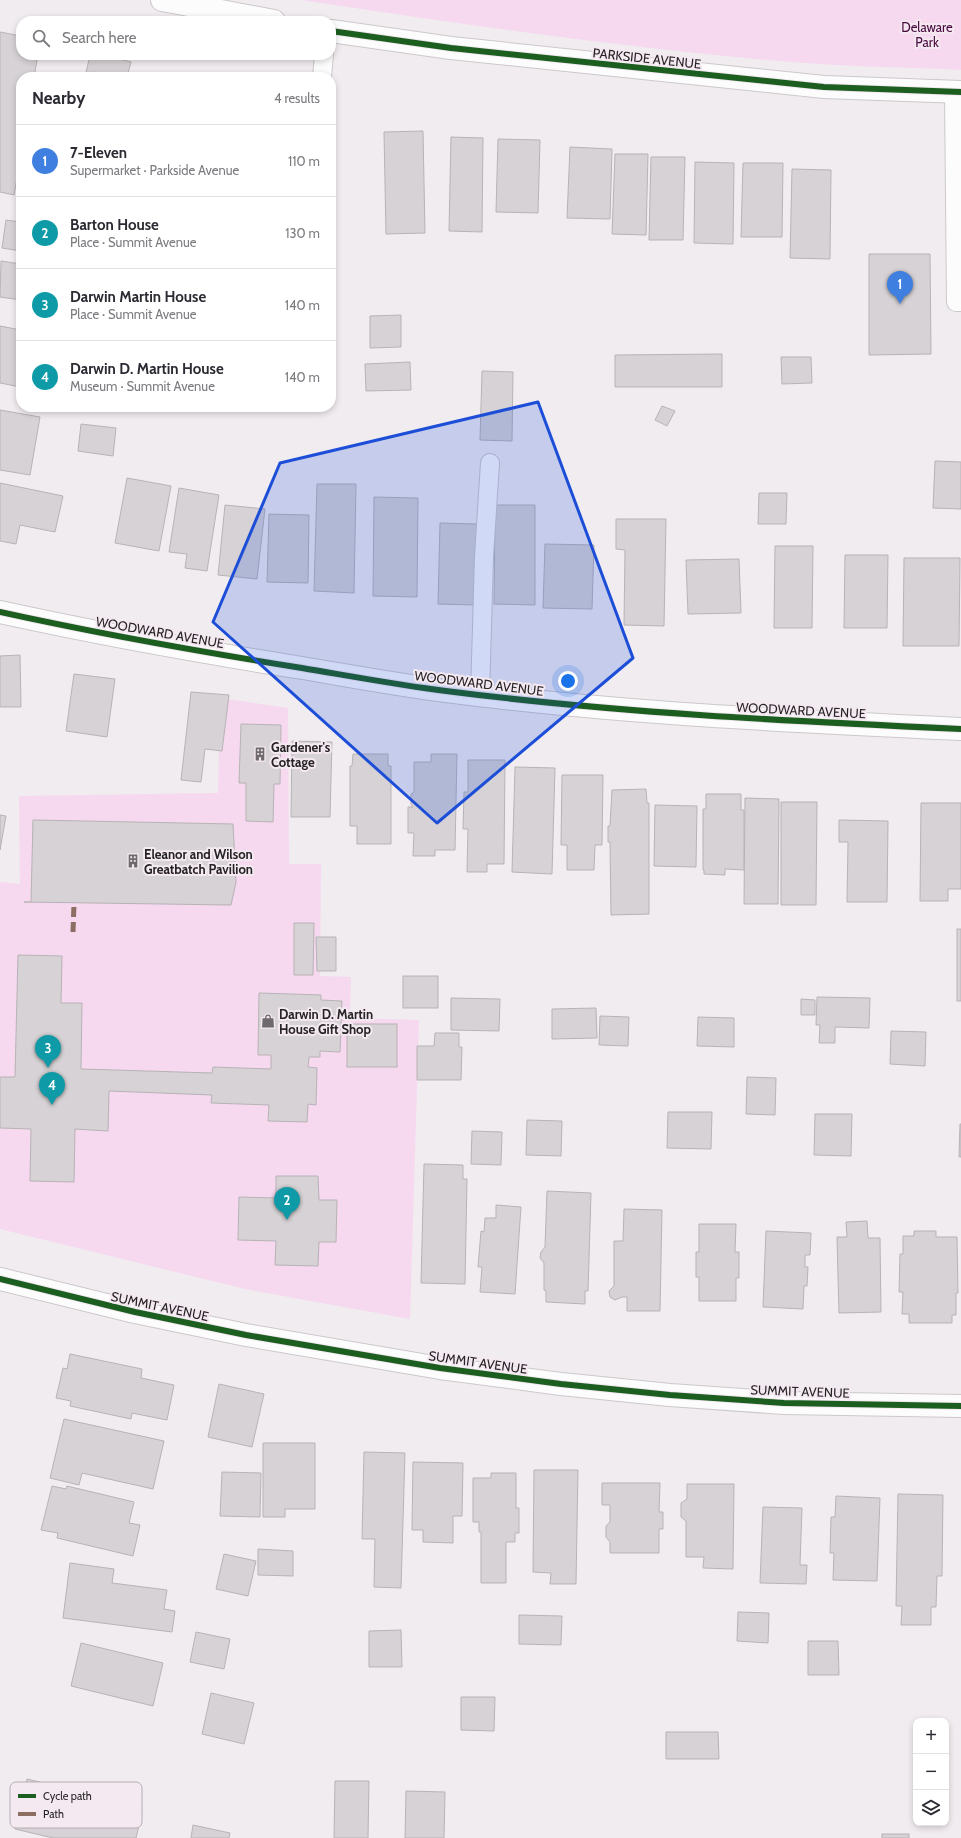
<!DOCTYPE html>
<meta charset="utf-8">
<style>
:root{--surface:#fff;--page:#f7f7f7;--text:#2b2b33;--muted:#7c7c81;--line:#e1e1e2;--accent:#0f766e}
body{margin:0;font-family:Cabin,sans-serif;background:var(--page);color:var(--text)}
.controls{position:absolute;right:12px;bottom:12px;display:grid;overflow:hidden;border-radius:8px;box-shadow:0 2px 6px #0003}
.controls button{width:36px;height:36px;display:grid;place-items:center;padding:0;border:0;border-bottom:1px solid var(--line);background:var(--surface);color:var(--text);font:20px sans-serif}
.you{position:absolute;left:568px;top:681px;width:14px;height:14px;margin:-10px;border:3px solid #fff;border-radius:50%;background:#1a73e8;box-shadow:0 0 0 6px #1a73e833}
.badge{display:grid;place-items:center;width:26px;height:26px;border-radius:50%;background:var(--accent);color:#fff;font-size:13px;font-weight:700}
.pin{position:absolute;translate:-50% -33px;filter:drop-shadow(0 1px 2px #0008)}
.pin::after{content:'';position:absolute;top:21px;width:14px;height:12px;background:inherit;clip-path:polygon(0 0,100% 0,50% 100%)}
.list{margin:0;padding:0;list-style:none}
h2{display:flex;justify-content:space-between;align-items:center;height:52px;margin:0;padding:0 16px;font-size:17px}
h2 small{font-size:13px;font-weight:400;color:var(--muted)}
.list li{display:grid;grid-template-columns:26px 1fr auto;gap:12px;align-items:center;box-sizing:border-box;height:72px;padding:0 16px;border-top:1px solid var(--line)}
.list b{display:block;font-size:15px;white-space:nowrap}
.list p{margin:0;font-size:13px;white-space:nowrap;color:var(--muted)}
.list em{font-size:13px;font-style:normal;color:var(--muted)}
.icon{flex:none;width:22px;height:22px;fill:none;stroke:currentColor;stroke-width:2;stroke-linecap:round;stroke-linejoin:round}
.map{position:relative;flex:none;width:961px;height:1838px;overflow:hidden}
.search{position:absolute;background:var(--surface);box-shadow:0 2px 6px #0003;left:16px;top:16px;width:320px;height:44px;display:flex;align-items:center;gap:10px;box-sizing:border-box;padding:0 14px;border-radius:16px;color:var(--muted);font-size:15px}
.panel{position:absolute;background:var(--surface);box-shadow:0 2px 6px #0003;left:16px;top:72px;width:320px;height:340px;border-radius:16px}
.map>svg:first-child{display:block}
</style>
<div class="map">
<svg width="961" height="1838" viewBox="0 0 961 1838">
<rect width="100%" height="100%" fill="#f1ecf0"/>
<g fill="#f6d8ef">
<path d="M 301,0 L 961,0 L 961,70 C 909,67 856,67 804,63 C 636,50 468,25 301,0 Z"/>
<path d="M 220,698 L 288,708 L 289,864 L 321,864 L 320,976 L 351,977 L 350,1018 L 419,1020 L 410,1319 L 245,1289 L 0,1229 L 0,882 L 20,884 L 19,796 L 218,793 Z"/>
</g>
<g fill="#d6d2d5" stroke="#b7b3b6">
<path d="M 0,32 L 21,36 L 21,55 L 38,55 L 34,77 L 21,77 L 21,156 L 14,195 L 0,192 Z"/>
<path d="M 90,55 L 102,55 L 131,62 L 127,77 L 85,77 Z"/>
<path d="M 423,131 L 425,233 L 386,234 L 384,132 Z"/>
<path d="M 451,137 L 483,138 L 482,232 L 449,231 Z"/>
<path d="M 498,139 L 540,140 L 538,213 L 496,212 Z"/>
<path d="M 570,147 L 612,149 L 610,219 L 567,218 Z"/>
<path d="M 615,154 L 648,154 L 646,235 L 612,234 Z"/>
<path d="M 651,157 L 685,157 L 683,240 L 649,240 Z"/>
<path d="M 695,162 L 734,163 L 733,244 L 694,243 Z"/>
<path d="M 743,163 L 783,163 L 782,237 L 741,237 Z"/>
<path d="M 792,169 L 831,170 L 830,259 L 790,258 Z"/>
<path d="M 6,220 L 21,222 L 21,251 L 2,248 Z"/>
<path d="M 869,254 L 930,254 L 931,354 L 869,355 Z"/>
<path d="M 1,261 L 21,264 L 21,300 L 0,297 Z"/>
<path d="M 401,315 L 401,347 L 370,348 L 370,316 Z"/>
<path d="M 0,326 L 21,330 L 21,387 L 0,383 Z"/>
<path d="M 722,354 L 722,387 L 615,387 L 615,355 Z"/>
<path d="M 781,357 L 811,357 L 812,383 L 782,384 Z"/>
<path d="M 410,362 L 411,390 L 366,391 L 365,364 Z"/>
<path d="M 482,371 L 513,372 L 512,441 L 480,440 Z"/>
<path d="M 662,406 L 675,411 L 667,426 L 655,420 Z"/>
<path d="M 0,410 L 40,417 L 30,475 L 0,470 Z"/>
<path d="M 81,424 L 116,428 L 113,456 L 78,451 Z"/>
<path d="M 935,461 L 961,462 L 961,509 L 933,508 Z"/>
<path d="M 127,478 L 171,486 L 159,551 L 115,543 Z"/>
<path d="M 0,483 L 63,496 L 55,532 L 20,525 L 16,544 L 0,541 Z"/>
<path d="M 317,484 L 356,484 L 354,593 L 314,591 Z"/>
<path d="M 179,488 L 219,495 L 207,571 L 185,568 L 187,554 L 169,552 Z"/>
<path d="M 759,493 L 787,493 L 786,524 L 758,524 Z"/>
<path d="M 374,497 L 418,498 L 417,597 L 373,596 Z"/>
<path d="M 225,505 L 265,509 L 257,579 L 218,575 Z"/>
<path d="M 495,505 L 535,505 L 535,605 L 494,604 Z"/>
<path d="M 269,514 L 309,515 L 308,583 L 267,582 Z"/>
<path d="M 616,519 L 666,519 L 664,626 L 624,625 L 625,550 L 616,549 Z"/>
<path d="M 440,523 L 477,524 L 474,605 L 438,604 Z"/>
<path d="M 545,544 L 594,545 L 592,609 L 543,608 Z"/>
<path d="M 775,546 L 813,546 L 812,628 L 774,628 Z"/>
<path d="M 845,555 L 888,555 L 887,628 L 844,628 Z"/>
<path d="M 904,558 L 960,558 L 959,646 L 903,646 Z"/>
<path d="M 739,559 L 741,613 L 688,614 L 686,560 Z"/>
<path d="M 20,655 L 21,707 L 0,707 L 0,656 Z"/>
<path d="M 74,674 L 115,679 L 107,737 L 66,731 Z"/>
<path d="M 191,692 L 229,695 L 222,751 L 205,749 L 201,782 L 181,780 Z"/>
<path d="M 241,724 L 281,725 L 280,784 L 274,784 L 273,822 L 246,821 L 246,783 L 239,783 Z"/>
<path d="M 292,741 L 332,742 L 330,817 L 291,817 Z"/>
<path d="M 353,754 L 388,754 L 388,766 L 391,766 L 391,844 L 357,844 L 357,826 L 350,826 L 350,766 L 352,766 Z"/>
<path d="M 431,754 L 457,754 L 455,850 L 435,850 L 435,856 L 413,856 L 414,833 L 408,833 L 408,807 L 413,807 L 411,804 L 411,794 L 414,792 L 414,762 L 431,762 Z"/>
<path d="M 468,760 L 505,760 L 504,864 L 487,864 L 487,872 L 467,872 L 468,829 L 463,829 L 464,792 L 468,792 Z"/>
<path d="M 515,767 L 555,768 L 552,874 L 512,872 Z"/>
<path d="M 562,775 L 603,775 L 602,845 L 595,845 L 594,870 L 567,870 L 567,845 L 561,845 Z"/>
<path d="M 646,789 L 647,803 L 649,803 L 649,914 L 611,915 L 610,842 L 608,842 L 608,826 L 610,826 L 612,790 Z"/>
<path d="M 706,794 L 741,794 L 741,810 L 744,810 L 744,870 L 725,869 L 725,875 L 704,874 L 704,870 L 703,870 L 703,809 L 706,809 Z"/>
<path d="M 745,798 L 779,799 L 778,904 L 744,904 Z"/>
<path d="M 781,802 L 817,802 L 816,905 L 781,905 Z"/>
<path d="M 921,803 L 961,803 L 961,889 L 948,889 L 948,901 L 920,901 Z"/>
<path d="M 655,805 L 697,806 L 696,867 L 654,866 Z"/>
<path d="M 0,815 L 6,816 L 0,850 Z"/>
<path d="M 33,820 L 233,824 L 236,882 L 231,905 L 24,902 L 31,902 Z"/>
<path d="M 839,820 L 888,821 L 887,902 L 847,902 L 848,842 L 839,842 Z"/>
<path d="M 294,923 L 314,923 L 313,975 L 294,975 Z"/>
<rect x="957" y="929" width="4" height="72"/>
<path d="M 316,937 L 336,937 L 336,971 L 317,971 Z"/>
<path d="M 18,955 L 62,956 L 61,1003 L 82,1003 L 81,1069 L 212,1073 L 213,1067 L 271,1069 L 271,1055 L 258,1055 L 259,993 L 321,995 L 321,1000 L 342,1001 L 340,1052 L 320,1051 L 320,1057 L 309,1057 L 308,1067 L 317,1068 L 316,1105 L 308,1104 L 307,1122 L 268,1121 L 269,1105 L 211,1103 L 212,1095 L 109,1091 L 108,1131 L 75,1129 L 74,1182 L 30,1181 L 31,1129 L 0,1128 L 0,1077 L 15,1077 Z"/>
<rect x="403" y="976" width="35" height="32"/>
<path d="M 817,997 L 870,998 L 869,1028 L 835,1027 L 835,1043 L 819,1043 L 820,1025 L 816,1025 Z"/>
<path d="M 451,998 L 500,999 L 499,1031 L 451,1030 Z"/>
<path d="M 801,999 L 815,1000 L 815,1015 L 801,1015 Z"/>
<path d="M 596,1008 L 597,1038 L 552,1039 L 552,1009 Z"/>
<path d="M 600,1016 L 629,1017 L 628,1046 L 599,1045 Z"/>
<path d="M 698,1017 L 734,1018 L 734,1047 L 697,1046 Z"/>
<rect x="347" y="1024" width="50" height="43"/>
<path d="M 891,1031 L 926,1032 L 925,1066 L 890,1064 Z"/>
<path d="M 435,1033 L 459,1033 L 459,1047 L 462,1047 L 461,1080 L 417,1080 L 417,1046 L 434,1046 Z"/>
<path d="M 747,1077 L 776,1078 L 775,1115 L 746,1114 Z"/>
<path d="M 668,1112 L 712,1112 L 711,1149 L 667,1148 Z"/>
<path d="M 815,1114 L 852,1114 L 851,1156 L 814,1155 Z"/>
<path d="M 527,1120 L 562,1121 L 561,1156 L 526,1155 Z"/>
<path d="M 960,1124 L 961,1124 L 961,1157 L 959,1157 Z"/>
<path d="M 472,1131 L 502,1132 L 501,1165 L 471,1164 Z"/>
<path d="M 424,1164 L 463,1165 L 463,1179 L 467,1179 L 465,1284 L 421,1283 Z"/>
<path d="M 276,1176 L 318,1176 L 319,1200 L 337,1200 L 336,1242 L 319,1242 L 318,1266 L 275,1265 L 276,1241 L 238,1240 L 239,1197 L 276,1198 Z"/>
<path d="M 547,1191 L 591,1193 L 588,1291 L 585,1291 L 585,1304 L 546,1302 L 546,1291 L 544,1290 L 544,1263 L 540,1258 L 541,1252 L 545,1247 Z"/>
<path d="M 496,1205 L 521,1207 L 515,1294 L 480,1292 L 482,1267 L 478,1267 L 481,1231 L 484,1232 L 485,1218 L 496,1218 Z"/>
<path d="M 624,1209 L 662,1210 L 660,1311 L 627,1311 L 627,1297 L 622,1297 L 615,1300 L 610,1297 L 609,1291 L 614,1286 L 614,1241 L 623,1241 Z"/>
<path d="M 867,1221 L 868,1238 L 880,1238 L 881,1312 L 839,1313 L 837,1237 L 847,1237 L 846,1222 Z"/>
<path d="M 699,1224 L 736,1224 L 735,1252 L 739,1252 L 739,1278 L 736,1278 L 736,1301 L 699,1301 L 699,1277 L 696,1277 L 696,1252 L 699,1252 Z"/>
<path d="M 766,1231 L 811,1233 L 810,1255 L 805,1255 L 805,1267 L 808,1267 L 807,1286 L 804,1286 L 803,1309 L 763,1307 Z"/>
<path d="M 914,1231 L 936,1231 L 936,1237 L 957,1237 L 958,1293 L 956,1293 L 956,1315 L 952,1315 L 952,1323 L 909,1323 L 909,1314 L 902,1314 L 903,1292 L 899,1292 L 900,1254 L 903,1254 L 903,1236 L 914,1236 Z"/>
<path d="M 70,1354 L 142,1369 L 141,1378 L 174,1385 L 167,1420 L 132,1413 L 131,1419 L 70,1406 L 71,1401 L 56,1398 L 63,1368 L 67,1369 Z"/>
<path d="M 219,1384 L 264,1394 L 252,1447 L 208,1437 Z"/>
<path d="M 64,1419 L 164,1441 L 153,1489 L 82,1473 L 79,1485 L 50,1478 Z"/>
<path d="M 263,1443 L 315,1443 L 315,1509 L 285,1509 L 285,1517 L 263,1517 Z"/>
<path d="M 364,1452 L 405,1453 L 401,1588 L 374,1587 L 375,1539 L 362,1539 Z"/>
<path d="M 413,1462 L 463,1463 L 462,1516 L 453,1516 L 453,1543 L 423,1542 L 423,1530 L 412,1530 Z"/>
<path d="M 534,1470 L 578,1470 L 576,1584 L 550,1584 L 551,1573 L 533,1572 Z"/>
<path d="M 222,1472 L 261,1473 L 260,1517 L 220,1516 Z"/>
<path d="M 491,1473 L 516,1473 L 516,1508 L 519,1508 L 519,1533 L 515,1533 L 515,1542 L 506,1542 L 506,1583 L 481,1583 L 481,1532 L 479,1532 L 479,1522 L 473,1522 L 473,1478 L 491,1478 Z"/>
<path d="M 602,1483 L 660,1483 L 659,1512 L 663,1512 L 663,1529 L 659,1529 L 659,1553 L 610,1553 L 610,1542 L 606,1537 L 606,1526 L 610,1522 L 610,1505 L 602,1505 Z"/>
<path d="M 687,1484 L 734,1484 L 733,1569 L 703,1568 L 704,1557 L 686,1557 L 686,1521 L 681,1517 L 681,1503 L 687,1499 Z"/>
<path d="M 52,1486 L 66,1489 L 67,1486 L 134,1502 L 129,1523 L 140,1525 L 133,1556 L 57,1538 L 58,1533 L 41,1530 Z"/>
<path d="M 898,1494 L 943,1495 L 942,1576 L 937,1576 L 936,1607 L 931,1607 L 931,1625 L 901,1625 L 902,1606 L 896,1606 Z"/>
<path d="M 836,1496 L 880,1498 L 877,1581 L 833,1580 L 834,1553 L 830,1553 L 831,1517 L 835,1517 Z"/>
<path d="M 763,1507 L 802,1508 L 800,1565 L 807,1565 L 806,1584 L 760,1583 Z"/>
<path d="M 258,1549 L 293,1551 L 293,1576 L 258,1575 Z"/>
<path d="M 224,1554 L 256,1561 L 248,1596 L 216,1589 Z"/>
<path d="M 70,1563 L 114,1569 L 112,1583 L 167,1590 L 164,1609 L 175,1611 L 172,1632 L 63,1618 Z"/>
<path d="M 738,1612 L 769,1613 L 768,1643 L 737,1641 Z"/>
<path d="M 519,1615 L 562,1616 L 561,1645 L 519,1644 Z"/>
<path d="M 401,1630 L 402,1667 L 369,1667 L 369,1631 Z"/>
<path d="M 196,1632 L 230,1639 L 224,1669 L 190,1662 Z"/>
<path d="M 808,1641 L 838,1641 L 839,1675 L 808,1675 Z"/>
<path d="M 81,1643 L 163,1663 L 153,1706 L 71,1686 Z"/>
<path d="M 211,1693 L 254,1703 L 244,1744 L 202,1734 Z"/>
<path d="M 461,1697 L 495,1697 L 494,1731 L 461,1730 Z"/>
<path d="M 666,1732 L 718,1732 L 719,1759 L 666,1759 Z"/>
<path d="M 27,1779 L 132,1804 L 131,1810 L 142,1812 L 136,1838 L 53,1838 L 15,1829 Z"/>
<path d="M 335,1781 L 369,1781 L 368,1838 L 334,1838 Z"/>
<path d="M 406,1791 L 445,1792 L 444,1838 L 405,1838 Z"/>
<path d="M 193,1825 L 230,1833 L 229,1838 L 191,1838 Z"/>
<rect x="882" y="1834" width="27" height="4"/>
</g>
<g fill="none" stroke-linecap="round" stroke-linejoin="round">
<g stroke="#ccc8cb" stroke-width="20">
<g id="lane">
<path d="M 322,77 L 324,55"/>
<path d="M 954,92 L 956,302 L 961,302"/>
<path d="M 480,695 L 484,557 L 490,463"/>
</g>
</g>
<g stroke="#ccc8cb" stroke-width="24">
<g id="street">
<path d="M 0,612 C 100,634 201,652 302,668 C 350,676 398,685 446,691 C 617,713 789,721 961,729"/>
<path d="M 0,1279 L 135,1312 L 246,1335 L 440,1368 L 561,1384 L 670,1395 L 784,1403 L 961,1406"/>
</g>
</g>
<g stroke="#ccc8cb" stroke-width="24">
<g id="secondary">
<path d="M 162,0 L 274,21"/>
<path d="M 331,31 L 451,48 L 824,87 L 961,92"/>
</g>
</g>
<use href="#lane" stroke="#fdfcfd" stroke-width="18"/>
<use href="#street" stroke="#fdfcfd" stroke-width="22"/>
<use href="#secondary" stroke="#fdfcfd" stroke-width="22"/>
<path stroke="#8d6e63" stroke-width="5" stroke-dasharray="10 5" stroke-linecap="butt" d="M 73,932 L 74,904"/>
<g stroke="#f4e9f1" stroke-width="8">
<g id="cycleway">
<path d="M 331,31 L 451,48 L 824,87 L 961,92"/>
<path d="M 0,612 C 100,634 201,652 302,668 C 350,676 398,685 446,691 C 617,713 789,721 961,729"/>
<path d="M 0,1279 L 135,1312 L 246,1335 L 440,1368 L 561,1384 L 670,1395 L 784,1403 L 961,1406"/>
</g>
</g>
<use href="#cycleway" stroke="#1b5e20" stroke-width="6"/>
</g>
<path fill="#1d4ed8" fill-opacity="0.2" stroke="#1d4ed8" stroke-width="3" stroke-linejoin="round" d="M 538,402 L 633,658 L 437,823 L 213,622 L 280,463 Z"/>
<defs>
<g id="building-bare" transform="scale(1.08)"><path d="M-4-6H4V6H1V3H-1V6H-4ZM-2.5-4.3h1.7v1.8h-1.7ZM.8-4.3h1.7v1.8H.8ZM-2.5-1h1.7V.8h-1.7ZM.8-1h1.7V.8H.8Z" fill="#6d696c" stroke="#f4e9f1" stroke-width="2.5" paint-order="stroke"/></g>
<g id="shop-bare" transform="scale(1.08)"><path d="M-5-2.5h2.3a2.7 3.5 0 0 1 5.4 0H5L5.5 6h-11ZM-1.5-2.5h3a1.5 2.3 0 0 0-3 0Z" fill="#6d696c" stroke="#f4e9f1" stroke-width="2.5" paint-order="stroke"/></g>
</defs>
<g fill-rule="evenodd">
<use href="#building-bare" x="260" y="754"/>
<use href="#building-bare" x="133" y="861"/>
<use href="#shop-bare" x="268" y="1021"/>
</g>
<g text-anchor="middle" dominant-baseline="central" stroke-width="4" stroke-linejoin="round" paint-order="stroke">
<g font-size="13" fill="#490a40" stroke="#f4e9f1">
<text x="927" y="27">Delaware<tspan x="927" dy="15">Park</tspan></text>
</g>
<g font-size="13" fill="#262325" stroke="#f4e9f1">
<text transform="translate(647 58) rotate(6)">PARKSIDE AVENUE</text>
<text transform="translate(160 632) rotate(10)">WOODWARD AVENUE</text>
<text transform="translate(479 683) rotate(7)">WOODWARD AVENUE</text>
<text transform="translate(801 710) rotate(3)">WOODWARD AVENUE</text>
<text transform="translate(160 1306) rotate(12)">SUMMIT AVENUE</text>
<text transform="translate(478 1362) rotate(8)">SUMMIT AVENUE</text>
<text transform="translate(800 1391) rotate(2)">SUMMIT AVENUE</text>
</g>
<g font-size="13" font-weight="bold" fill="#262325" stroke="#f4e9f1" text-anchor="start">
<text x="271" y="747">Gardener's<tspan x="271" dy="15">Cottage</tspan></text>
<text x="144" y="854">Eleanor and Wilson<tspan x="144" dy="15">Greatbatch Pavilion</tspan></text>
<text x="279" y="1014">Darwin D. Martin<tspan x="279" dy="15">House Gift Shop</tspan></text>
</g>
</g>
<rect x="10" y="1782" width="132" height="46" rx="6" fill="#f4e9f1" stroke="#b6aeb4" stroke-width="1"/>
<rect x="18" y="1794" width="18" height="4" fill="#1b5e20"/>
<rect x="18" y="1812" width="18" height="4" fill="#8d6e63"/>
<g font-size="11" fill="#262325">
<text x="43" y="1800">Cycle path</text>
<text x="43" y="1818">Path</text>
</g>
</svg>
<div class="controls">
<button>+</button>
<button>−</button>
<button><svg class="icon" aria-label="layers" viewBox="0 0 24 24"><path d="M12 4l9 5-9 5-9-5zM3 14l9 5 9-5"/></svg></button>
</div>
<div class="you"></div>
<div class="pin badge" style="left:900px;top:304px;background:#3f7fe0">1</div>
<div class="pin badge" style="left:287px;top:1220px;background:#0f9aa8">2</div>
<div class="pin badge" style="left:48px;top:1068px;background:#0f9aa8">3</div>
<div class="pin badge" style="left:52px;top:1105px;background:#0f9aa8">4</div>
<div class="search"><svg class="icon" aria-label="search" viewBox="0 0 24 24"><circle cx="10" cy="10" r="6"/><path d="M15 15l6 6"/></svg>Search here</div>
<section class="panel">
<h2>Nearby<small>4 results</small></h2>
<ul class="list">
<li><span class="badge" style="background:#3f7fe0">1</span><div><b>7-Eleven</b><p>Supermarket · Parkside Avenue</p></div><em>110 m</em></li>
<li><span class="badge" style="background:#0f9aa8">2</span><div><b>Barton House</b><p>Place · Summit Avenue</p></div><em>130 m</em></li>
<li><span class="badge" style="background:#0f9aa8">3</span><div><b>Darwin Martin House</b><p>Place · Summit Avenue</p></div><em>140 m</em></li>
<li><span class="badge" style="background:#0f9aa8">4</span><div><b>Darwin D. Martin House</b><p>Museum · Summit Avenue</p></div><em>140 m</em></li>
</ul>
</section>
</div>
